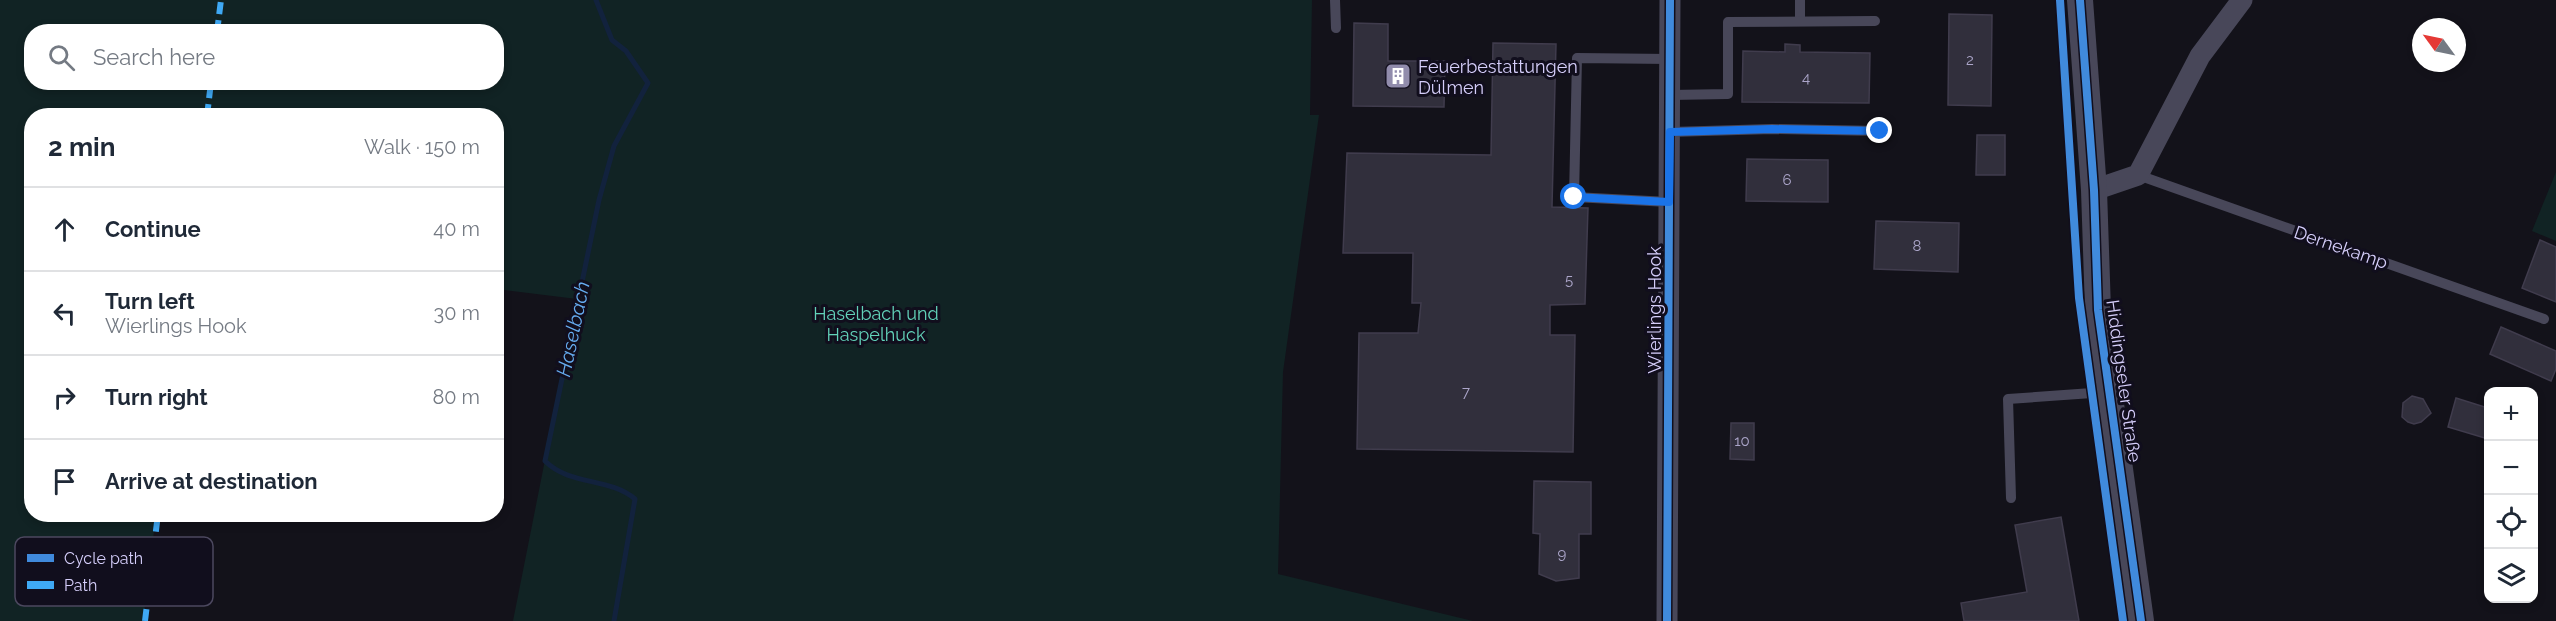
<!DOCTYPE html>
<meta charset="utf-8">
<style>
:root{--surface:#fff;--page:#f2f2f3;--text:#1f2937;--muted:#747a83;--line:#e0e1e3}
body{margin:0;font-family:Raleway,sans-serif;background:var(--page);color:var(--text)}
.controls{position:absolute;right:18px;bottom:18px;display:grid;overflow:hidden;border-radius:12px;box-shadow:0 3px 9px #0003}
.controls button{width:54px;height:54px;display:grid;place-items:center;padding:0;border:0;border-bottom:2px solid var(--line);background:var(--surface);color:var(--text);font:30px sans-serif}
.compass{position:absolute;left:2412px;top:18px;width:54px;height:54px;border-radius:50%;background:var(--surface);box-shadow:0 3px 9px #0003;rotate:303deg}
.stop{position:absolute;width:18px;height:18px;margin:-14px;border:4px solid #1a73e8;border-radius:50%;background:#fff}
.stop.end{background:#1a73e8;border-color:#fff;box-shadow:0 2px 6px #0008}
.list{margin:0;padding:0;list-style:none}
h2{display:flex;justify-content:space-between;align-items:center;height:78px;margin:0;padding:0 24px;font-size:26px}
h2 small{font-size:20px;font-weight:400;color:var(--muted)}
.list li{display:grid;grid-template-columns:39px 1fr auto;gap:18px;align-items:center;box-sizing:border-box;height:84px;padding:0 24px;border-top:2px solid var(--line)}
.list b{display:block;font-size:22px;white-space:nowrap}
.list p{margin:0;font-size:20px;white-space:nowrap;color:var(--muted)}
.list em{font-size:20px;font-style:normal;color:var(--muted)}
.icon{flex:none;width:33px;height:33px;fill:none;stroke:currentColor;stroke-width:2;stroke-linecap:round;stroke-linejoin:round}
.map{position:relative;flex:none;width:2556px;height:621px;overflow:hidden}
.search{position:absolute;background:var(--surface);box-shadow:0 3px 9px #0003;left:24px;top:24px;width:480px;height:66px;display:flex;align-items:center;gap:15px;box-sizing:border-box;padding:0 21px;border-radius:24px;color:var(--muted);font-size:22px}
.panel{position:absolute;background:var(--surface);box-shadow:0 3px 9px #0003;left:24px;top:108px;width:480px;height:414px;border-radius:24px}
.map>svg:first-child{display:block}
</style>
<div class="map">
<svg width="2556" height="621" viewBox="0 0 2556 621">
<rect width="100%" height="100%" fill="#13121a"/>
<g fill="#112324" fill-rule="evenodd">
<path d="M 0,0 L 1312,0 L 1310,115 L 1319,115 L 1283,372 L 1278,574 L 1473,621 L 513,621 L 577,299 L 497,289 L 496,116 L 32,116 L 32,514 L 156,515 L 143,621 L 0,621 ZM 32,32 L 496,32 L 496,82 L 32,82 Z"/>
<path d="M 2556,172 L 2556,241 L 2532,231 Z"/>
</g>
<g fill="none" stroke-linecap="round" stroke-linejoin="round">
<path stroke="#12223d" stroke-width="5" d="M 596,0 L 612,40 L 626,51 L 648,83 L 614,146 L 599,200 L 545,461 C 570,486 609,477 635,499 L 614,621"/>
</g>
<g fill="#312f3c" stroke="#403c4d" stroke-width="1.5">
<path d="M 1949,14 L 1992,15 L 1991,106 L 1948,105 Z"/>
<path d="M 1354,23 L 1388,24 L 1388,61 L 1445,61 L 1444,107 L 1353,106 Z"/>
<path d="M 1493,43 L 1556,44 L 1552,207 L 1588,208 L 1585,304 L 1550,305 L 1550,335 L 1575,335 L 1573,452 L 1357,449 L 1359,333 L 1418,333 L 1421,303 L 1412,303 L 1413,253 L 1343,253 L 1347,153 L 1491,155 Z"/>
<path d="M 1785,44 L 1800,45 L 1800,52 L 1870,53 L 1869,103 L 1742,102 L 1743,51 L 1785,52 Z"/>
<path d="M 1977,135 L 2005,135 L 2005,175 L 1976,175 Z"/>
<path d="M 1747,159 L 1828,160 L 1828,202 L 1746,201 Z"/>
<path d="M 1876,221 L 1959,223 L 1958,272 L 1874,269 Z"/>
<path d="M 2540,240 L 2556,247 L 2556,302 L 2522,288 Z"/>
<path d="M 2501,327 L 2556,351 L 2556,369 L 2551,381 L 2490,354 Z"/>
<path d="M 2412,396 L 2423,399 L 2431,413 L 2421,422 L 2414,424 L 2408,422 L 2402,417 L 2403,403 Z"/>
<path d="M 2456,398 L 2488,408 L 2488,439 L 2448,427 Z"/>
<path d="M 1731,423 L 1754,423 L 1754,460 L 1730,459 Z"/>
<path d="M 1534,481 L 1591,482 L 1591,534 L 1579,534 L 1579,578 L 1556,581 L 1539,574 L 1540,534 L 1533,533 Z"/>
<path d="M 2061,517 L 2079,621 L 1964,621 L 1961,603 L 2027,592 L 2015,525 Z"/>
</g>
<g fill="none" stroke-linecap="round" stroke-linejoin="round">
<g stroke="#484759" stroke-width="10">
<path d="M 1335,0 L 1336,28"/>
<path d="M 1800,21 L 1800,0"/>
<path d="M 1670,95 L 1728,94 L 1728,22 L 1875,21"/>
<path d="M 1670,132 L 1772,129 L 1879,131"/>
<path d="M 2138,175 L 2544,319"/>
<path d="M 1669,202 L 1574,197 L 1577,58 L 1670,59"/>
<path d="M 2011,498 L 2008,399 L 2092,393 L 2111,396"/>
</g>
<g stroke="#484759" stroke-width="21">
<path d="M 2094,190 L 2138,175 L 2200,56 L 2242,0"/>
<path d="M 1667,621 L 1670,0"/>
</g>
<path stroke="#484759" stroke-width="26" d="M 2080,0 L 2094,190 L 2098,310 L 2141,621"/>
<g stroke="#3fa9f5" stroke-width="6" stroke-dasharray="12 6" stroke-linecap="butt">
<path d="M 217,32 L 221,0"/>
<path d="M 207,116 L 211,82"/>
<path d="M 145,621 L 158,514"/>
</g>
<g stroke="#110e1d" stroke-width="11">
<g id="cycleway">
<path d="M 2060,0 L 2079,298 L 2123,621"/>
<path d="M 2080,0 L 2094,190 L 2098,310 L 2141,621"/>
<path d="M 1667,621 L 1670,0"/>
</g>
</g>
<use href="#cycleway" stroke="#408adc" stroke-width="8"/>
</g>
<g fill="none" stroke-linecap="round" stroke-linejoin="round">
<path stroke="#1a73e8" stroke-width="8" d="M 1574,197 L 1669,202 L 1670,132 L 1772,129 L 1880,131"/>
</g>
<defs>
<g id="building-square" transform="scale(1.35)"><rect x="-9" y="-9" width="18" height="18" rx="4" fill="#918cac" stroke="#110e1d"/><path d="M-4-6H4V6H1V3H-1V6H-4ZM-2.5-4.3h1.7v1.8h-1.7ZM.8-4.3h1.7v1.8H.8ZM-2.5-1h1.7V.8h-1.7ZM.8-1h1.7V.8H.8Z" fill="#fff"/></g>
</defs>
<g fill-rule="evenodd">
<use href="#building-square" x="1398" y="76"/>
</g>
<g text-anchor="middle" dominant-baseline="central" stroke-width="6" stroke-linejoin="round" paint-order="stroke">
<g font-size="15" fill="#aca6ca">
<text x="1970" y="60">2</text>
<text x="1806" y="78">4</text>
<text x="1787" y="180">6</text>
<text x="1917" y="246">8</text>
<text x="1569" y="280">5</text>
<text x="1466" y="392">7</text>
<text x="1742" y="441">10</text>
<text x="1562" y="554">9</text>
</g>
<g font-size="18" fill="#d5cefa" stroke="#110e1d" text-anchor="start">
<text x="1418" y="66">Feuerbestattungen<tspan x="1418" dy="21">Dülmen</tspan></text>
</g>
<g font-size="18" fill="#d5cefa" stroke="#110e1d">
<text transform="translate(2341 247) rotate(19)">Dernekamp</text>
<text transform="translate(1654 310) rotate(-90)">Wierlings Hook</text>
<text transform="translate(2124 381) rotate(82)">Hiddingseler Straße</text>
</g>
<g font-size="18" fill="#62d2b9" stroke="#110e1d">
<text x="876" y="313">Haselbach und<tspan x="876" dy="21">Haspelhuck</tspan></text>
</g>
<g font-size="20" font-style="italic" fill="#66acf0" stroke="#110e1d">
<text transform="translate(573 329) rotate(-78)">Haselbach</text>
</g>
</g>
<rect x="15" y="537" width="198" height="69" rx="9" fill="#110e1d" stroke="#4c485f" stroke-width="1.5"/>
<rect x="27" y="554" width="27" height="8" fill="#408adc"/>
<rect x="27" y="581" width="27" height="8" fill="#3fa9f5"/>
<g font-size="16" fill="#d5cefa">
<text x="64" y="564">Cycle path</text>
<text x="64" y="591">Path</text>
</g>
</svg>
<div class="controls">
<button>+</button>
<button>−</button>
<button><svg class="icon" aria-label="locate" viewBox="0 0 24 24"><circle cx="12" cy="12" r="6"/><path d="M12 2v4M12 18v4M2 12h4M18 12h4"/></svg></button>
<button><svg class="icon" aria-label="layers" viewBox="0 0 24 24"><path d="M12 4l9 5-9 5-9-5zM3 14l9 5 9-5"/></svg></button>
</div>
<svg class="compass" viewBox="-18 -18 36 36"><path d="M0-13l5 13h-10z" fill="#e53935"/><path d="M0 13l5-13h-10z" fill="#747a83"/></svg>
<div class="stop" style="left:1574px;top:197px"></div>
<div class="stop end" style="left:1880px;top:131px"></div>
<div class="search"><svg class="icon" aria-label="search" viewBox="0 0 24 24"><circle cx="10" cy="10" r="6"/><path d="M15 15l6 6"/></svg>Search here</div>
<section class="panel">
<h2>2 min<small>Walk · 150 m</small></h2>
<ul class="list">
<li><svg class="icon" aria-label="ahead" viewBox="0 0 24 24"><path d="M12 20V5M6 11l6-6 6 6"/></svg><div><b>Continue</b></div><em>40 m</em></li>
<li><svg class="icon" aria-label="left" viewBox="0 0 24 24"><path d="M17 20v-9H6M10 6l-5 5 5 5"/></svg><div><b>Turn left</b><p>Wierlings Hook</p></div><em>30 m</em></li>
<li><svg class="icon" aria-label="right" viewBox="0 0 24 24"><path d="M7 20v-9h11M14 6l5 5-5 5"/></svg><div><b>Turn right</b></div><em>80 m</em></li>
<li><svg class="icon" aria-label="arrive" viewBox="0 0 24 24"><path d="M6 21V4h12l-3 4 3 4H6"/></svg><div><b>Arrive at destination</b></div></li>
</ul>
</section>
</div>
